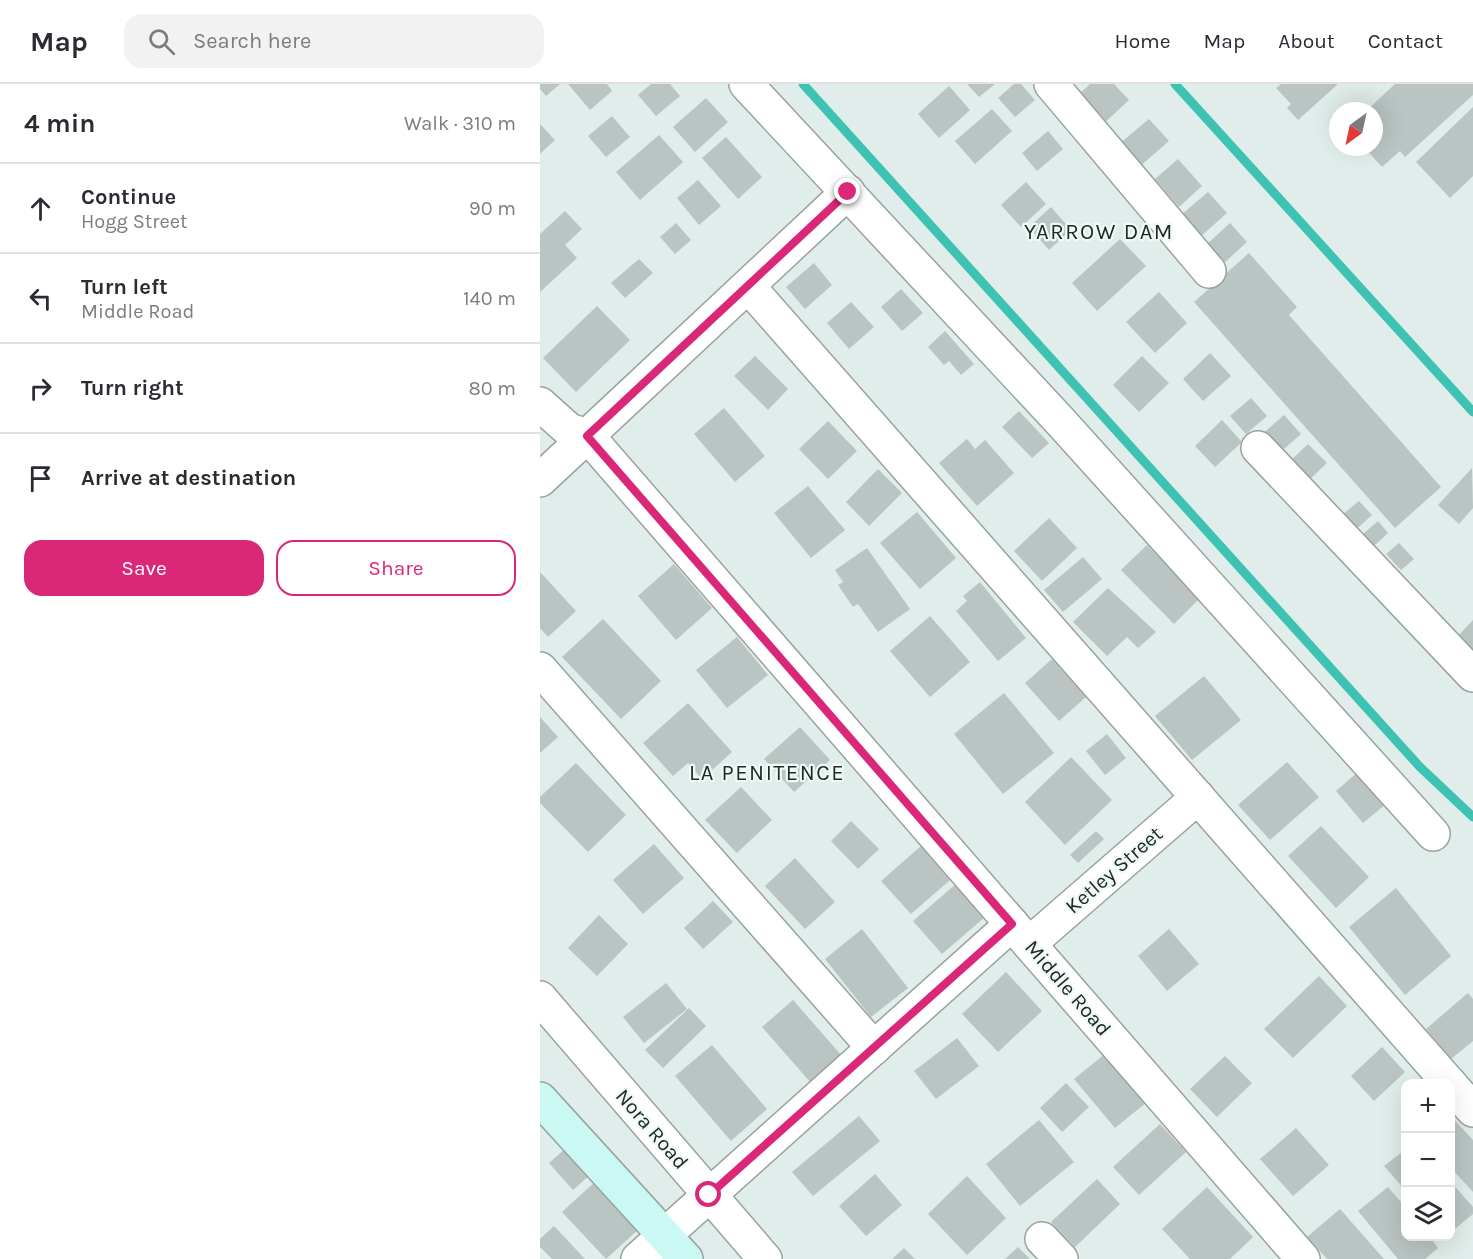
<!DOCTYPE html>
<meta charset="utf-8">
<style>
:root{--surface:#fff;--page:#f2f2f3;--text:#2b2b33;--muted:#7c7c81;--line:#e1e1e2;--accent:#db2777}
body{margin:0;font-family:Karla,sans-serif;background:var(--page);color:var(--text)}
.controls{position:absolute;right:18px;bottom:18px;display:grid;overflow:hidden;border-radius:12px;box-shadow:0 6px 24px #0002}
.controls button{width:54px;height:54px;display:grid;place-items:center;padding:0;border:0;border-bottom:2px solid var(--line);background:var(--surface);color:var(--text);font:30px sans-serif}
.compass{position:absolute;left:789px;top:18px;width:54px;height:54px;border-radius:50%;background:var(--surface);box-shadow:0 6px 24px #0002;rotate:213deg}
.stop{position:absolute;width:18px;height:18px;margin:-14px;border:4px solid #db2777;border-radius:50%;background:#fff}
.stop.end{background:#db2777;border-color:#fff;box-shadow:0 2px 6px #0008}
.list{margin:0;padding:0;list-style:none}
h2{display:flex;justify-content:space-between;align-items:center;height:78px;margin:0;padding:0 24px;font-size:26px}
h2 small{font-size:20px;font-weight:400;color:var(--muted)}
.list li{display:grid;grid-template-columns:39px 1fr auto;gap:18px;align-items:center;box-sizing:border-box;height:90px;padding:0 24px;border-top:2px solid var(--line)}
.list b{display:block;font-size:22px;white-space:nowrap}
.list p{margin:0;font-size:20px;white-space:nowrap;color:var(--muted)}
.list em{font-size:20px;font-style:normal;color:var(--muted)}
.actions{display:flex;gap:12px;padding:18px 24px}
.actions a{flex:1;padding:14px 0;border:2px solid var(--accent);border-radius:18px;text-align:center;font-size:21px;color:var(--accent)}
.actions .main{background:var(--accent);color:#fff}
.icon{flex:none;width:33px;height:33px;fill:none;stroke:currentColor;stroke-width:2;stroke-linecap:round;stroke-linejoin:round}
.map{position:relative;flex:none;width:933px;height:1175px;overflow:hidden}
header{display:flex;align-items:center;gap:36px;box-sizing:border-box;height:84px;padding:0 30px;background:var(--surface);border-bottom:2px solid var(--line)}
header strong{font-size:28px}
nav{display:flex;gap:33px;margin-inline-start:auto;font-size:21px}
.search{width:420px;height:54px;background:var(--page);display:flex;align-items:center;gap:15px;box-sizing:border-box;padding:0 21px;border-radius:18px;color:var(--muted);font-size:22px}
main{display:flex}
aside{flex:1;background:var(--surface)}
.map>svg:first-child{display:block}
</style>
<header>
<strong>Map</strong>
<div class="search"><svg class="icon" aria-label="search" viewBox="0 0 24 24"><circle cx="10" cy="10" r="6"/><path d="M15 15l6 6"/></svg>Search here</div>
<nav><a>Home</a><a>Map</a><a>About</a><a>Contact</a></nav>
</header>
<main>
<aside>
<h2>4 min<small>Walk · 310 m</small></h2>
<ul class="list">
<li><svg class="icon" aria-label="ahead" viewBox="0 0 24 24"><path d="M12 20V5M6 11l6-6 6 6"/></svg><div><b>Continue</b><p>Hogg Street</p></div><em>90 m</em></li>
<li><svg class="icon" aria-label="left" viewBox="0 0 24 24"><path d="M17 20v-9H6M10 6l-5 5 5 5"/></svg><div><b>Turn left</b><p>Middle Road</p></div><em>140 m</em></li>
<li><svg class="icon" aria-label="right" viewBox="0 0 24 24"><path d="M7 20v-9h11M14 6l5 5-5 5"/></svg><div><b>Turn right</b></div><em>80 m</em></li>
<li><svg class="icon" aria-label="arrive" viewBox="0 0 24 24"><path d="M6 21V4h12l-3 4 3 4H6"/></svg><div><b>Arrive at destination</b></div></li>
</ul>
<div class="actions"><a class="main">Save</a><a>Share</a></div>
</aside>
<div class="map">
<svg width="933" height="1175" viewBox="0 0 933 1175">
<rect width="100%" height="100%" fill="#e1edea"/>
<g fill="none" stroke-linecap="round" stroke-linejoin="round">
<g stroke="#3ec3b3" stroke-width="9">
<path d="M 263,0 L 880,683 L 933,733"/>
<path d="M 635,0 L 933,328"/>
</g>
</g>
<g fill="#bac5c3">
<path d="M 0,0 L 20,0 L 6,12 L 0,5 Z"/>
<path d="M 28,0 L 67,0 L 72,7 L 50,26 Z"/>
<path d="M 111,0 L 130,0 L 140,12 L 116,32 L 98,11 Z"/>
<path d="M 427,0 L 455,0 L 439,13 Z"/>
<path d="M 474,0 L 481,0 L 495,16 L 475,33 L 458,14 Z"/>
<path d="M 550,0 L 574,0 L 589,16 L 561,42 L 535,14 Z"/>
<path d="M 741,0 L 798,0 L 758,36 L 747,24 L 751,20 L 736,4 Z"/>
<path d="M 855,0 L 933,0 L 933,11 L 865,73 L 860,67 L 842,83 L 825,64 L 834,63 L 834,56 L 842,48 L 834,39 L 834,27 L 826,27 Z"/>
<path d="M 409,2 L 430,26 L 399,54 L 378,30 Z"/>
<path d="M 166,14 L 188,38 L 155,68 L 133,43 Z"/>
<path d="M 933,23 L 933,92 L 910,114 L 876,78 Z"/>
<path d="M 452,25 L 472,47 L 435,80 L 415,57 Z"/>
<path d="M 72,32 L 90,53 L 66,73 L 48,52 Z"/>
<path d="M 609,35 L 629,57 L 599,83 L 579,60 Z"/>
<path d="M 0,40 L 15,56 L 0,70 Z"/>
<path d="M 508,47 L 523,65 L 497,87 L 482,69 Z"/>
<path d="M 119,51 L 143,78 L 100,116 L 76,88 Z"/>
<path d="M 186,53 L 222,93 L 198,115 L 162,74 Z"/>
<path d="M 638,75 L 662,102 L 639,123 L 615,95 Z"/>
<path d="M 158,96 L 181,122 L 159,141 L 137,114 Z"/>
<path d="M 486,98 L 506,120 L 481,143 L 461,121 Z"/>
<path d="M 668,108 L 687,129 L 660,153 L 641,131 Z"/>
<path d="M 511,123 L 531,146 L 509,166 L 489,143 Z"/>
<path d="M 25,127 L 42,145 L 25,161 L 37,174 L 0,208 L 0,150 Z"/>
<path d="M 136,139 L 151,156 L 135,170 L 120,153 Z"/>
<path d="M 690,139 L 707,158 L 684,179 L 667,160 Z"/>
<path d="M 580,155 L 606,182 L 557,227 L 532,199 Z"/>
<path d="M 709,169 L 757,223 L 749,231 L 901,403 L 855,444 L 654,218 Z"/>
<path d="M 99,175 L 113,189 L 85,214 L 71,199 Z"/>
<path d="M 274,179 L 292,201 L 265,225 L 246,203 Z"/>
<path d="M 361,205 L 383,229 L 362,247 L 341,223 Z"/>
<path d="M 619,208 L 647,239 L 615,269 L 586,238 Z"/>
<path d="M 311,218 L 334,243 L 309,265 L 287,239 Z"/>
<path d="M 57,222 L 90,256 L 36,308 L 3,274 Z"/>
<path d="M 405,247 L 434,280 L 421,291 L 409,277 L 404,281 L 388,263 Z"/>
<path d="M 670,269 L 691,292 L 663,317 L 643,295 Z"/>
<path d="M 215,272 L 248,305 L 228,326 L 194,292 Z"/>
<path d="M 602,272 L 629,299 L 599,328 L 573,301 Z"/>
<path d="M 711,314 L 727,332 L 706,350 L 690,332 Z"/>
<path d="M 184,324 L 225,372 L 195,398 L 154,350 Z"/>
<path d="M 479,327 L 509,359 L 492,374 L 462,343 Z"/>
<path d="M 744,331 L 761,350 L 736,372 L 719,353 Z"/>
<path d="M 682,336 L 702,358 L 675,383 L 655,362 Z"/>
<path d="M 288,337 L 317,367 L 288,395 L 259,365 Z"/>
<path d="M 427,355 L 435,365 L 445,356 L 474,389 L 437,422 L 399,379 Z"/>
<path d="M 768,360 L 787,379 L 765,400 L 746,381 Z"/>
<path d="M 932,384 L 933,424 L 919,440 L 898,421 Z"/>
<path d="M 338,385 L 362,409 L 329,442 L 306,418 Z"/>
<path d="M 268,402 L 305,446 L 271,474 L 234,429 Z"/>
<path d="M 819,417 L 832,431 L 811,450 L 797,435 Z"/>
<path d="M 377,428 L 416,474 L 380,505 L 340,459 Z"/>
<path d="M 509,434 L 537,464 L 502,497 L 474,467 Z"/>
<path d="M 838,437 L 848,449 L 834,462 L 823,450 Z"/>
<path d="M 859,459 L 874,475 L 861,486 L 846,470 Z"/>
<path d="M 607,461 L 660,514 L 634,540 L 581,486 Z"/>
<path d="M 327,464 L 370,525 L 338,548 L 318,520 L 313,523 L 298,501 L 303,498 L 295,486 Z"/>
<path d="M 543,473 L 562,495 L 523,528 L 504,506 Z"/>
<path d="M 134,480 L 172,524 L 136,556 L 98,512 Z"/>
<path d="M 0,488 L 36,527 L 8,553 L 0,544 Z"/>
<path d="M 440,498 L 486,554 L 458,577 L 416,527 L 427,517 L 423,512 Z"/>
<path d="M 568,504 L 616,548 L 598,564 L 587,553 L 567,572 L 533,538 Z"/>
<path d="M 390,532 L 430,578 L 390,613 L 350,567 Z"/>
<path d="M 63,535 L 121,597 L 81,635 L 22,573 Z"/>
<path d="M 933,536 L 933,570 L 918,552 Z"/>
<path d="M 197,553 L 228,591 L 187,624 L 156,586 Z"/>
<path d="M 512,575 L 546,613 L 519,637 L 485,599 Z"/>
<path d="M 664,592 L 701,636 L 652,676 L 615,632 Z"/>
<path d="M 464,609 L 514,669 L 463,710 L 414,650 Z"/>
<path d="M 148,619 L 192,668 L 162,695 L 148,679 L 133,692 L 103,659 Z"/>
<path d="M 0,633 L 18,653 L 0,669 Z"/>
<path d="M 260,643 L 290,676 L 254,708 L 224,675 Z"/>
<path d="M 567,650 L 586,674 L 565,691 L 546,667 Z"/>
<path d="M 531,673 L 572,716 L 525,761 L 485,718 Z"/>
<path d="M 747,678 L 779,713 L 730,756 L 698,721 Z"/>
<path d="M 36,679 L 86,731 L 48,768 L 0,719 L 0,713 Z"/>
<path d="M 818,688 L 846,720 L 823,739 L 796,707 Z"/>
<path d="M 201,703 L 232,736 L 197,769 L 165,736 Z"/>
<path d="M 311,737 L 339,765 L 318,785 L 291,757 Z"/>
<path d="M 781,742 L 829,793 L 796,824 L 748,772 Z"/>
<path d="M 556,747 L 564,755 L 538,779 L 530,771 Z"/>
<path d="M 114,760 L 144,794 L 103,830 L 73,796 Z"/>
<path d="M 381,762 L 410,796 L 371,830 L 341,797 Z"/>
<path d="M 255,774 L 295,818 L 265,845 L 225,802 Z"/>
<path d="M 416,800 L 445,833 L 402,870 L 373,837 Z"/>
<path d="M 856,804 L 911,872 L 865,911 L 809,843 Z"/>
<path d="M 173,817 L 193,838 L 163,865 L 144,844 Z"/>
<path d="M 59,831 L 88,860 L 57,892 L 28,864 Z"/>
<path d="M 322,845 L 368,904 L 331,933 L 285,875 Z"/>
<path d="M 629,845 L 659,880 L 627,907 L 598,872 Z"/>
<path d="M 466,888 L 502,927 L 458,968 L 422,930 Z"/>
<path d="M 779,892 L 807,922 L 753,974 L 724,945 Z"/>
<path d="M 126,899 L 147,925 L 104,959 L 83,933 Z"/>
<path d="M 928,909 L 933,915 L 933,957 L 911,975 L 886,945 Z"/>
<path d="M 253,916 L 302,972 L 271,999 L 222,943 Z"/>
<path d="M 149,924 L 166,942 L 123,984 L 105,966 Z"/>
<path d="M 417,954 L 439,982 L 396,1015 L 374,987 Z"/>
<path d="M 172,961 L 227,1025 L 191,1057 L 135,992 Z"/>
<path d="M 842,963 L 865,988 L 834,1017 L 811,992 Z"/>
<path d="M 566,969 L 607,1018 L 575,1044 L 534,995 Z"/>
<path d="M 685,972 L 712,999 L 677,1033 L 650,1005 Z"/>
<path d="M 526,999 L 549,1023 L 522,1048 L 500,1024 Z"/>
<path d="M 910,1031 L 933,1056 L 933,1108 L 910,1083 Z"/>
<path d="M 319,1032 L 340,1057 L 273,1112 L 252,1088 Z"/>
<path d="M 499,1036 L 534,1078 L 480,1122 L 446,1080 Z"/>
<path d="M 620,1040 L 646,1068 L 599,1111 L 573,1083 Z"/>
<path d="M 756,1044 L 789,1081 L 753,1112 L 720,1075 Z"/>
<path d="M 26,1064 L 50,1091 L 33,1106 L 9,1079 Z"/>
<path d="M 866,1065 L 866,1107 L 844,1082 Z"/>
<path d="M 335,1090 L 362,1121 L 326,1152 L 299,1122 Z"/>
<path d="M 427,1092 L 466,1134 L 427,1171 L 388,1130 Z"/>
<path d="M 557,1095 L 580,1120 L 535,1163 L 511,1138 Z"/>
<path d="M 57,1096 L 100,1144 L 66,1175 L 22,1128 Z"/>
<path d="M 910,1097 L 933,1123 L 933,1130 L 910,1149 Z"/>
<path d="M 667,1103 L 713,1153 L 690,1175 L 650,1175 L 622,1145 Z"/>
<path d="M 848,1103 L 866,1124 L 866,1152 L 889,1152 L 898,1164 L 885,1175 L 858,1175 L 818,1127 Z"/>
<path d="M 800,1125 L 844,1175 L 787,1175 L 767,1153 Z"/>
<path d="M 14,1142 L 45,1175 L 12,1175 L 0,1163 L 0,1155 Z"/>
<path d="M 478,1163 L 490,1175 L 465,1175 Z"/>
<path d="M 364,1164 L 375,1175 L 352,1175 Z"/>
</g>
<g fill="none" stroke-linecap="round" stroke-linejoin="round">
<g stroke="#98a3a1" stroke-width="36">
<g id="street">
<path d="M 206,0 L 520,337 L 893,750"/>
<path d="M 511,0 L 669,187"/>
<path d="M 208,202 L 910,1000"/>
<path d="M 0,320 L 29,346 L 47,352 L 59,365 L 763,1175"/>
<path d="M 718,364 L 933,591"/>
<path d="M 0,396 L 308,108"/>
<path d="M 0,585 L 334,964"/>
<path d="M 489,860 L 658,713"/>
<path d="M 0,914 L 225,1175"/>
<path d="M 910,1000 L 933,1026"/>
<path d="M 502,1155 L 521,1175"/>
<path d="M 98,1175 L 472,840"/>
</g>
</g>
<g stroke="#98a3a1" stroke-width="36">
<path id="secondary" d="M 0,1015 L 146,1175"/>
</g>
<use href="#street" stroke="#fff" stroke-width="33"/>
<use href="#secondary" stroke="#caf9f3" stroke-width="33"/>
</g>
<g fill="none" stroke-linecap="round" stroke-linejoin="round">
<path stroke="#db2777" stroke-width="8" d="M 169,1111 L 472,840 L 47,352 L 308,108"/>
</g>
<g text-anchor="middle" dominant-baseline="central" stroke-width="4.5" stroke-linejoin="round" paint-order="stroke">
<g font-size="21" fill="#242827" stroke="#eefaf8">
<text transform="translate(574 786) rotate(-41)">Ketley Street</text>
<text transform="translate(528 904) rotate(49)">Middle Road</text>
<text transform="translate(112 1045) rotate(49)">Nora Road</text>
</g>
<g font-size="22" letter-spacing="1.5" fill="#242827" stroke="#eefaf8">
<text x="559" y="148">YARROW DAM</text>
<text x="227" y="689">LA PENITENCE</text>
</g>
</g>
</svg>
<div class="controls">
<button>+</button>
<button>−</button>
<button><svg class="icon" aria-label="layers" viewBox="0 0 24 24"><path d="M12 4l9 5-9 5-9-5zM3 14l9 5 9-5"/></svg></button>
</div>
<svg class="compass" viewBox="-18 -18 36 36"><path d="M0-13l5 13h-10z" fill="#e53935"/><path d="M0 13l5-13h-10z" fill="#7c7c81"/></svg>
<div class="stop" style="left:169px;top:1111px"></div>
<div class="stop end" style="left:308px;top:108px"></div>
</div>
</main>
